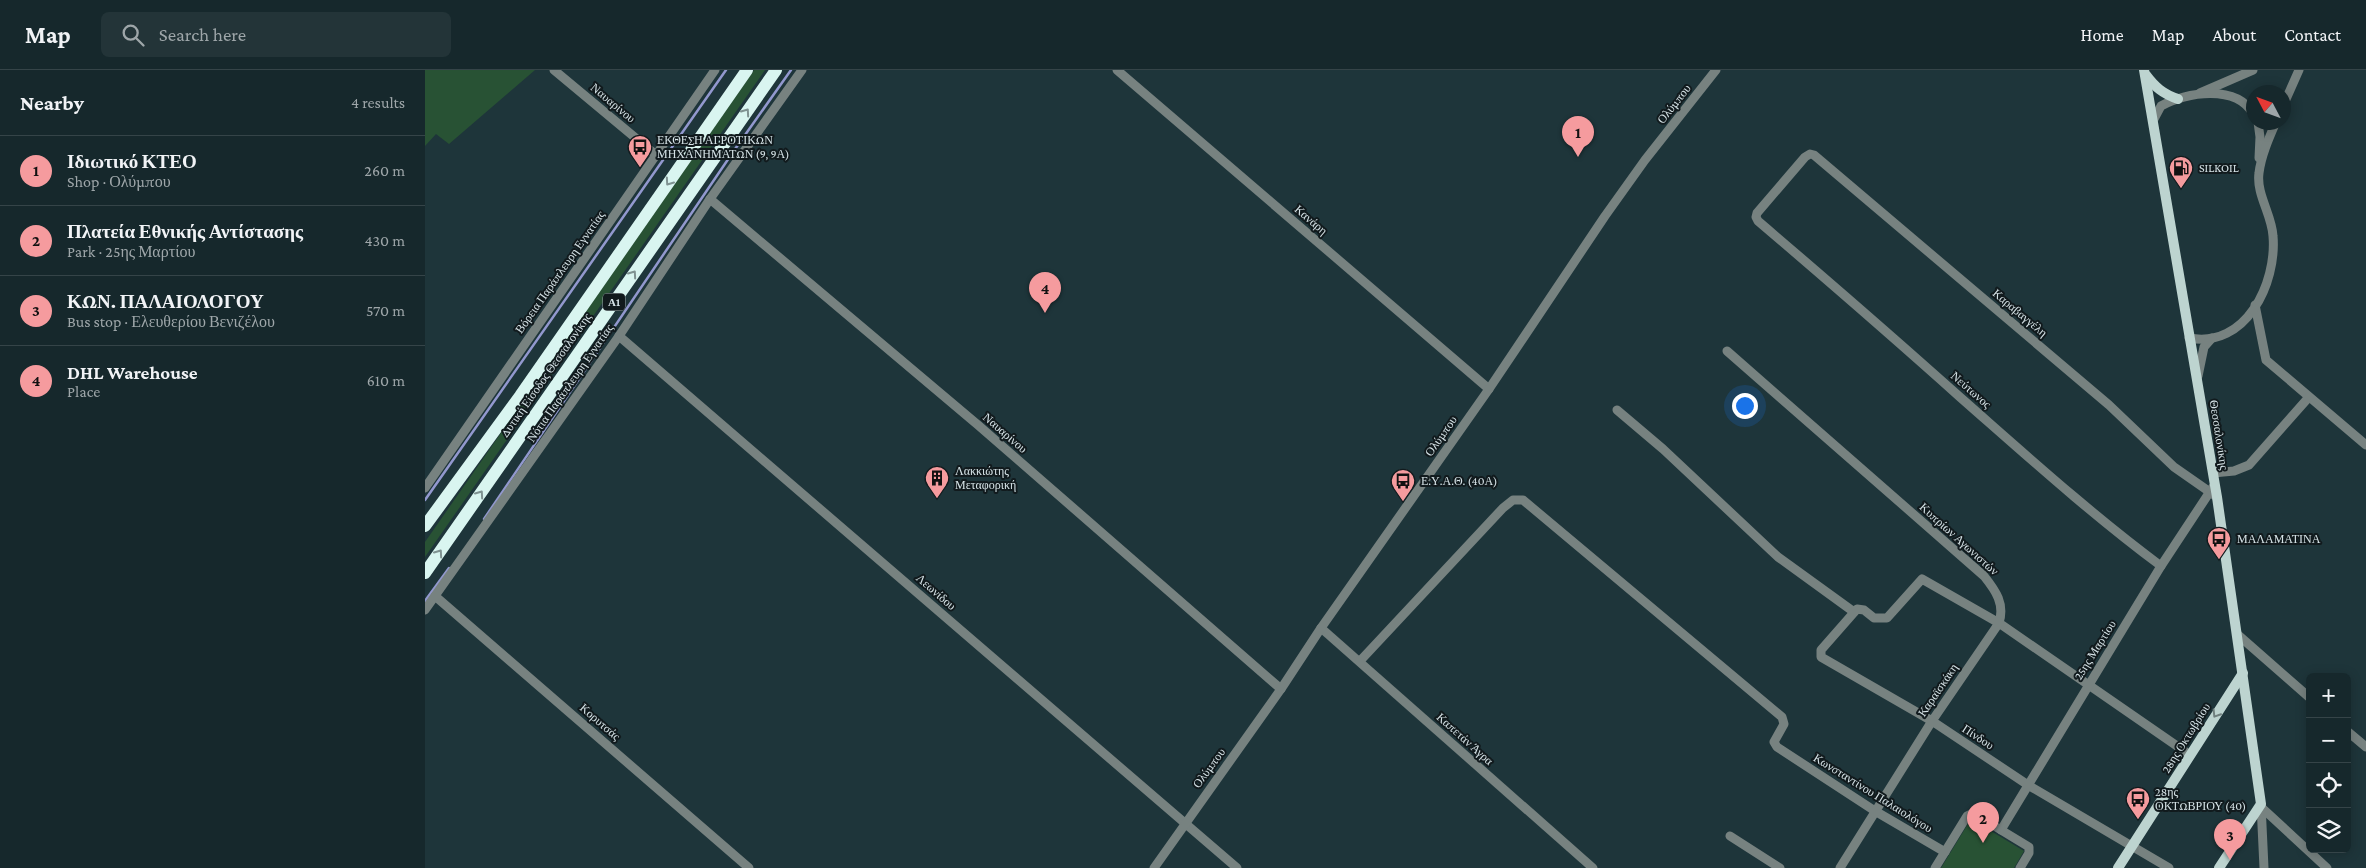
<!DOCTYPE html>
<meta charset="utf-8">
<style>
:root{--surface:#16282c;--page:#233438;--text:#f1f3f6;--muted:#9ea6a9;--line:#354448;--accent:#f59b9e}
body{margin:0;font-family:"Crimson Pro",serif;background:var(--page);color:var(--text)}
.controls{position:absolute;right:15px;bottom:15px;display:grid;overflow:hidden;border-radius:8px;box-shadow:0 2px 12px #0003}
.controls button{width:45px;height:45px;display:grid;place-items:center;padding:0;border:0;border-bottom:1px solid var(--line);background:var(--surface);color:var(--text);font:25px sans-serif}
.compass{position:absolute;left:1821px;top:15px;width:45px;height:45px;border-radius:50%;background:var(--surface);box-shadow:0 2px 12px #0003;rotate:311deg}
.you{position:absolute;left:1319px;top:335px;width:18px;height:18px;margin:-12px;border:4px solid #fff;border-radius:50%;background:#1a73e8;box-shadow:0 0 0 8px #1a73e833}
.badge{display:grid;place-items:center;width:32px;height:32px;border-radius:50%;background:var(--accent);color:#111;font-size:16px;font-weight:700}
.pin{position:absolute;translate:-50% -41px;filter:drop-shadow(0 1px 2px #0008)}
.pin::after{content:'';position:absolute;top:26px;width:18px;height:15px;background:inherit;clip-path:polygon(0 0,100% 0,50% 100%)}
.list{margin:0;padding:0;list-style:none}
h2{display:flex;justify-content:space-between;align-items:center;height:65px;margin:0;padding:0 20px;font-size:21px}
h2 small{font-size:16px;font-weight:400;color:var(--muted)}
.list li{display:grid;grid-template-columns:32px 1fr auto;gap:15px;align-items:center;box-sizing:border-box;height:70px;padding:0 20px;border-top:1px solid var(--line)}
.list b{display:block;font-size:19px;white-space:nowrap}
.list p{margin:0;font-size:16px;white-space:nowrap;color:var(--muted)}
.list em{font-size:16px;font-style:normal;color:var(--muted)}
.icon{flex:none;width:28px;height:28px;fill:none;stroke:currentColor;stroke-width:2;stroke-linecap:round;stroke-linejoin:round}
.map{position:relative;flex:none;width:1941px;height:798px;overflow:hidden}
header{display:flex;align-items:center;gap:30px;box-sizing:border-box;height:70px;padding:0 25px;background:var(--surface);border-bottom:1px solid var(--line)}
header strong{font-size:24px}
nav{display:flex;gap:28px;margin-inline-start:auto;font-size:18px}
.search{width:350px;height:45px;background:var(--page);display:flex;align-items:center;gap:12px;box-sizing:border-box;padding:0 18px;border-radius:8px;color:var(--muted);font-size:19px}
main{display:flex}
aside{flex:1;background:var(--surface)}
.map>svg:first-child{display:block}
</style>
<header>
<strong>Map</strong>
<div class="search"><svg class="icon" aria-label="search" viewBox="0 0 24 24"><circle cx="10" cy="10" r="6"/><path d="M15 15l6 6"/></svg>Search here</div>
<nav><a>Home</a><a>Map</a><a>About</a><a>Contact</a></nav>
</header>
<main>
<aside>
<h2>Nearby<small>4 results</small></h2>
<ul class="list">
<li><span class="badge">1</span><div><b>Ιδιωτικό ΚΤΕΟ</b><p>Shop · Ολύμπου</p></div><em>260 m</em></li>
<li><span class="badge">2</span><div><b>Πλατεία Εθνικής Αντίστασης</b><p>Park · 25ης Μαρτίου</p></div><em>430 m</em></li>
<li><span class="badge">3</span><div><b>ΚΩΝ. ΠΑΛΑΙΟΛΟΓΟΥ</b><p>Bus stop · Ελευθερίου Βενιζέλου</p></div><em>570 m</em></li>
<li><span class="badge">4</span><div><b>DHL Warehouse</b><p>Place</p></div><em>610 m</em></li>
</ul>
</aside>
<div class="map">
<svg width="1941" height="798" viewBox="0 0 1941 798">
<rect width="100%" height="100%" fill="#1e353a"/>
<g fill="#285234">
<path d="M 0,0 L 110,0 L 24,74 L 11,64 L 0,76 Z"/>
<path d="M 329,0 L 340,0 L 0,487 L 0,472 Z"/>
<path d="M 1546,749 L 1599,781 L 1589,798 L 1516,798 Z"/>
</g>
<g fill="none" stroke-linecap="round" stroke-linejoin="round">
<g stroke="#9298ce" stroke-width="2.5">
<path d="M 0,430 L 301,0"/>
<path d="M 59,449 L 308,82 L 366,0"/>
<path d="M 0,531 L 24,498"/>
</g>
<g stroke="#778280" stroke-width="9">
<path d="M 129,0 L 231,85"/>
<path d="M 692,0 L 1064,319"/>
<path d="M 1775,23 L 1828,0"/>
<path d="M 1858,36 L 1874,0"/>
<path d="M 1728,51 L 1736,36 C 1761,22 1812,14 1828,44"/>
<path d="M 1833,52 L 1835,67 L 1834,88"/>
<path d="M 285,129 L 553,355 L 856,619"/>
<path d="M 1830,235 L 1841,290 L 1941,375"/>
<path d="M 194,266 L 812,798"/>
<path d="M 1764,268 C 1821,279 1852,213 1848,166 C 1847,145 1831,124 1834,103 C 1836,86 1844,68 1851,52"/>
<path d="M 1302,281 L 1559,506 C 1571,521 1580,534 1574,553 L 1765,685"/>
<path d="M 1773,306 L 1779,277 L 1787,268"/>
<path d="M 1192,340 L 1238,379 L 1353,487 L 1429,542"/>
<path d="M 1788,403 L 1809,401 L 1824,395 L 1884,327"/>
<path d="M 0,418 L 290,0"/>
<path d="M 1736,496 C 1666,444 1601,385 1536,328 C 1469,268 1401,209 1333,151 L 1331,147 L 1332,143 L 1380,87 L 1385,84 L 1389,85 L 1684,335 L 1749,397 L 1792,427"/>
<path d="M 10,526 L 324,798"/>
<path d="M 0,540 L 194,266 L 285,129 L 377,0"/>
<path d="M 896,558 L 1168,798"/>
<path d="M 1812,564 L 1885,628"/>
<path d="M 935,591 L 1078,438 L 1088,430 L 1098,430 L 1357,647 L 1359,654 L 1349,672 L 1352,677 L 1450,741 L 1520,782"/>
<path d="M 1922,661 L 1941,677"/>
<path d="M 1836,734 L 1839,798"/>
<path d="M 1836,737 L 1902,798"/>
<path d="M 1576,760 L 1736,496 L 1788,417"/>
<path d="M 1305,766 L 1355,798"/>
<path d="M 729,798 L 856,619 L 896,558 L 1064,319 L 1180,146 L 1220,90 L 1291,0"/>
<path d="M 1415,798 L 1507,651 L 1574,553 L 1497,509 L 1462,548 L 1449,548 L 1439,540 L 1432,539 L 1396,580 L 1396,587 L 1507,651 L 1603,715 L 1744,798"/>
<path d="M 1510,798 L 1542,746 L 1548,743 L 1604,777 L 1604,783 L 1595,798"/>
</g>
<g stroke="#bdd4d0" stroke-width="10">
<path d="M 1719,0 L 1792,427 L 1836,734 L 1794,798"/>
<path d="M 1721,5 C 1730,17 1738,24 1753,29"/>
<path d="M 1693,798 L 1818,603"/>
</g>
<g stroke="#d9f5f0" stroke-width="12">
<path d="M 0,456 L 95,326 L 322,0"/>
<path d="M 0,503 L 351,0"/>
</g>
</g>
<defs><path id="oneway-chevron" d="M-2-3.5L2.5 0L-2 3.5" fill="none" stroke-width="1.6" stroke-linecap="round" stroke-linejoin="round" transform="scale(1.25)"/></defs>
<g stroke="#7f9291">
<use href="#oneway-chevron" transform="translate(321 42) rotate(-55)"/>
<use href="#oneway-chevron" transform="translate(244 112) rotate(125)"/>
<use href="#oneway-chevron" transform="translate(208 204) rotate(-55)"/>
<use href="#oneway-chevron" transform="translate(55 424) rotate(-55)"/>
<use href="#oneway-chevron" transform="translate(14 483) rotate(-55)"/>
</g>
<use stroke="#70807f" href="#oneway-chevron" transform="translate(1791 644) rotate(122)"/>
<defs>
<g id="bus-pin" transform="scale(1.25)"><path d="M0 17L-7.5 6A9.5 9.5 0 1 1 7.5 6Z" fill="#f59b9e" stroke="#111a1d"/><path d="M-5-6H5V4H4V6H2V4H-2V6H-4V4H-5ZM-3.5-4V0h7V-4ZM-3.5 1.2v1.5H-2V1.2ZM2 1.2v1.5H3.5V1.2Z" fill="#111"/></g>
<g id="fuel-pin" transform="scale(1.25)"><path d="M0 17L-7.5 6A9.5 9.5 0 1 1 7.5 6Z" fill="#f59b9e" stroke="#111a1d"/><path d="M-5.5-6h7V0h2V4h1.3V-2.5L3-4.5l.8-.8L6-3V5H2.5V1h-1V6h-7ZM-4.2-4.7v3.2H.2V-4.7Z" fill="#111"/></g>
<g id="building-pin" transform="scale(1.25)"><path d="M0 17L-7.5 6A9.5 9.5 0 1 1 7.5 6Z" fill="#f59b9e" stroke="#111a1d"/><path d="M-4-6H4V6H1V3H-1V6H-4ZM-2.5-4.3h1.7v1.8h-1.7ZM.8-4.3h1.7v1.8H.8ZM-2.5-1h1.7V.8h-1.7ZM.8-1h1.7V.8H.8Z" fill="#111"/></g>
</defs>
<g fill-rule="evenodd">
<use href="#bus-pin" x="215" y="77"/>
<use href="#fuel-pin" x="1756" y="98"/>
<use href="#building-pin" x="512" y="408"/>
<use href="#bus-pin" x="978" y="411"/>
<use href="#bus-pin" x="1794" y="469"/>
<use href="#bus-pin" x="1713" y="729"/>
</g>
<g text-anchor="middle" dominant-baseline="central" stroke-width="4" stroke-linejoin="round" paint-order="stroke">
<rect fill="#111a1d" stroke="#9ba7aa" stroke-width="1" x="178" y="223.5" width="22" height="17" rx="4"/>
<g font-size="11" font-weight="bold" fill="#d6e3e7">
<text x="189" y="232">Α1</text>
</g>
<g font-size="12" fill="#d6e3e7" stroke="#111a1d">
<text transform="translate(188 33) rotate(40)">Ναυαρίνου</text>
<text transform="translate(1249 34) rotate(-52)">Ολύμπου</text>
<text transform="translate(886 150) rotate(41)">Κανάρη</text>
<text transform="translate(135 202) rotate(-55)">Βόρεια Παράπλευρη Εγνατίας</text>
<text transform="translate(1595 243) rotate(40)">Καραβαγγέλη</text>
<text transform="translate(121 305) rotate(-55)">Δυτική Είσοδος Θεσσαλονίκης</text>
<text transform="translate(145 313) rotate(-55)">Νότια Παράπλευρη Εγνατίας</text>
<text transform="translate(1546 320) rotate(41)">Νεύτωνος</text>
<text transform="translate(580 363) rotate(41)">Ναυαρίνου</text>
<text transform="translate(1794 365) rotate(81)">Θεσσαλονίκης</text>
<text transform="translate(1016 366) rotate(-55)">Ολύμπου</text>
<text transform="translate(1534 469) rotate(42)">Κυπρίων Αγωνιστών</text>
<text transform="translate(511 522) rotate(41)">Λεωνίδου</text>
<text transform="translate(1670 580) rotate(-58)">25ης Μαρτίου</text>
<text transform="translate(1513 620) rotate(-56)">Καραϊσκάκη</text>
<text transform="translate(175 652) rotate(41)">Κορυτσάς</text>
<text transform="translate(1553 667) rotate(33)">Πίνδου</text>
<text transform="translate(1761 668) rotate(-58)">28ης Οκτωβρίου</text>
<text transform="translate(1040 669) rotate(42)">Καπετάν Άγρα</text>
<text transform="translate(784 698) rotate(-54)">Ολύμπου</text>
<text transform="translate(1448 723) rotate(32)">Κωνσταντίνου Παλαιολόγου</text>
</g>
<g font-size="12" fill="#d6e3e7" stroke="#111a1d" text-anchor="start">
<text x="232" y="70">ΕΚΘΕΣΗ ΑΓΡΟΤΙΚΩΝ<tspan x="232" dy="14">ΜΗΧΑΝΗΜΑΤΩΝ (9, 9Α)</tspan></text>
<text x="1774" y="98">SILKOIL</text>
<text x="530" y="401">Λακκιώτης<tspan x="530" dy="14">Μεταφορική</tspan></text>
<text x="996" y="411">Ε.Υ.Α.Θ. (40Α)</text>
<text x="1812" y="469">ΜΑΛΑΜΑΤΙΝΑ</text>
<text x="1730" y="722">28ης<tspan x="1730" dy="14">ΟΚΤΩΒΡΙΟΥ (40)</tspan></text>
</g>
</g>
</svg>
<div class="controls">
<button>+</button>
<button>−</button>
<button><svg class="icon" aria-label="locate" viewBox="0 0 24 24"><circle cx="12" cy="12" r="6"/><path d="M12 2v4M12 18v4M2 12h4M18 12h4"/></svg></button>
<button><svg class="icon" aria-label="layers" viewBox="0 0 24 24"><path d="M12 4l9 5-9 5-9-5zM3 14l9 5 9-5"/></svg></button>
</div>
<svg class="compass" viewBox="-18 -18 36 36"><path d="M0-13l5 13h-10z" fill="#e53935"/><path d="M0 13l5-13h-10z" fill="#9ea6a9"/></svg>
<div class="you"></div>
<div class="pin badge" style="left:1153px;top:87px">1</div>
<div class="pin badge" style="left:1558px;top:773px">2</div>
<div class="pin badge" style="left:1805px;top:790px">3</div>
<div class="pin badge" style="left:620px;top:243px">4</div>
</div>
</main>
